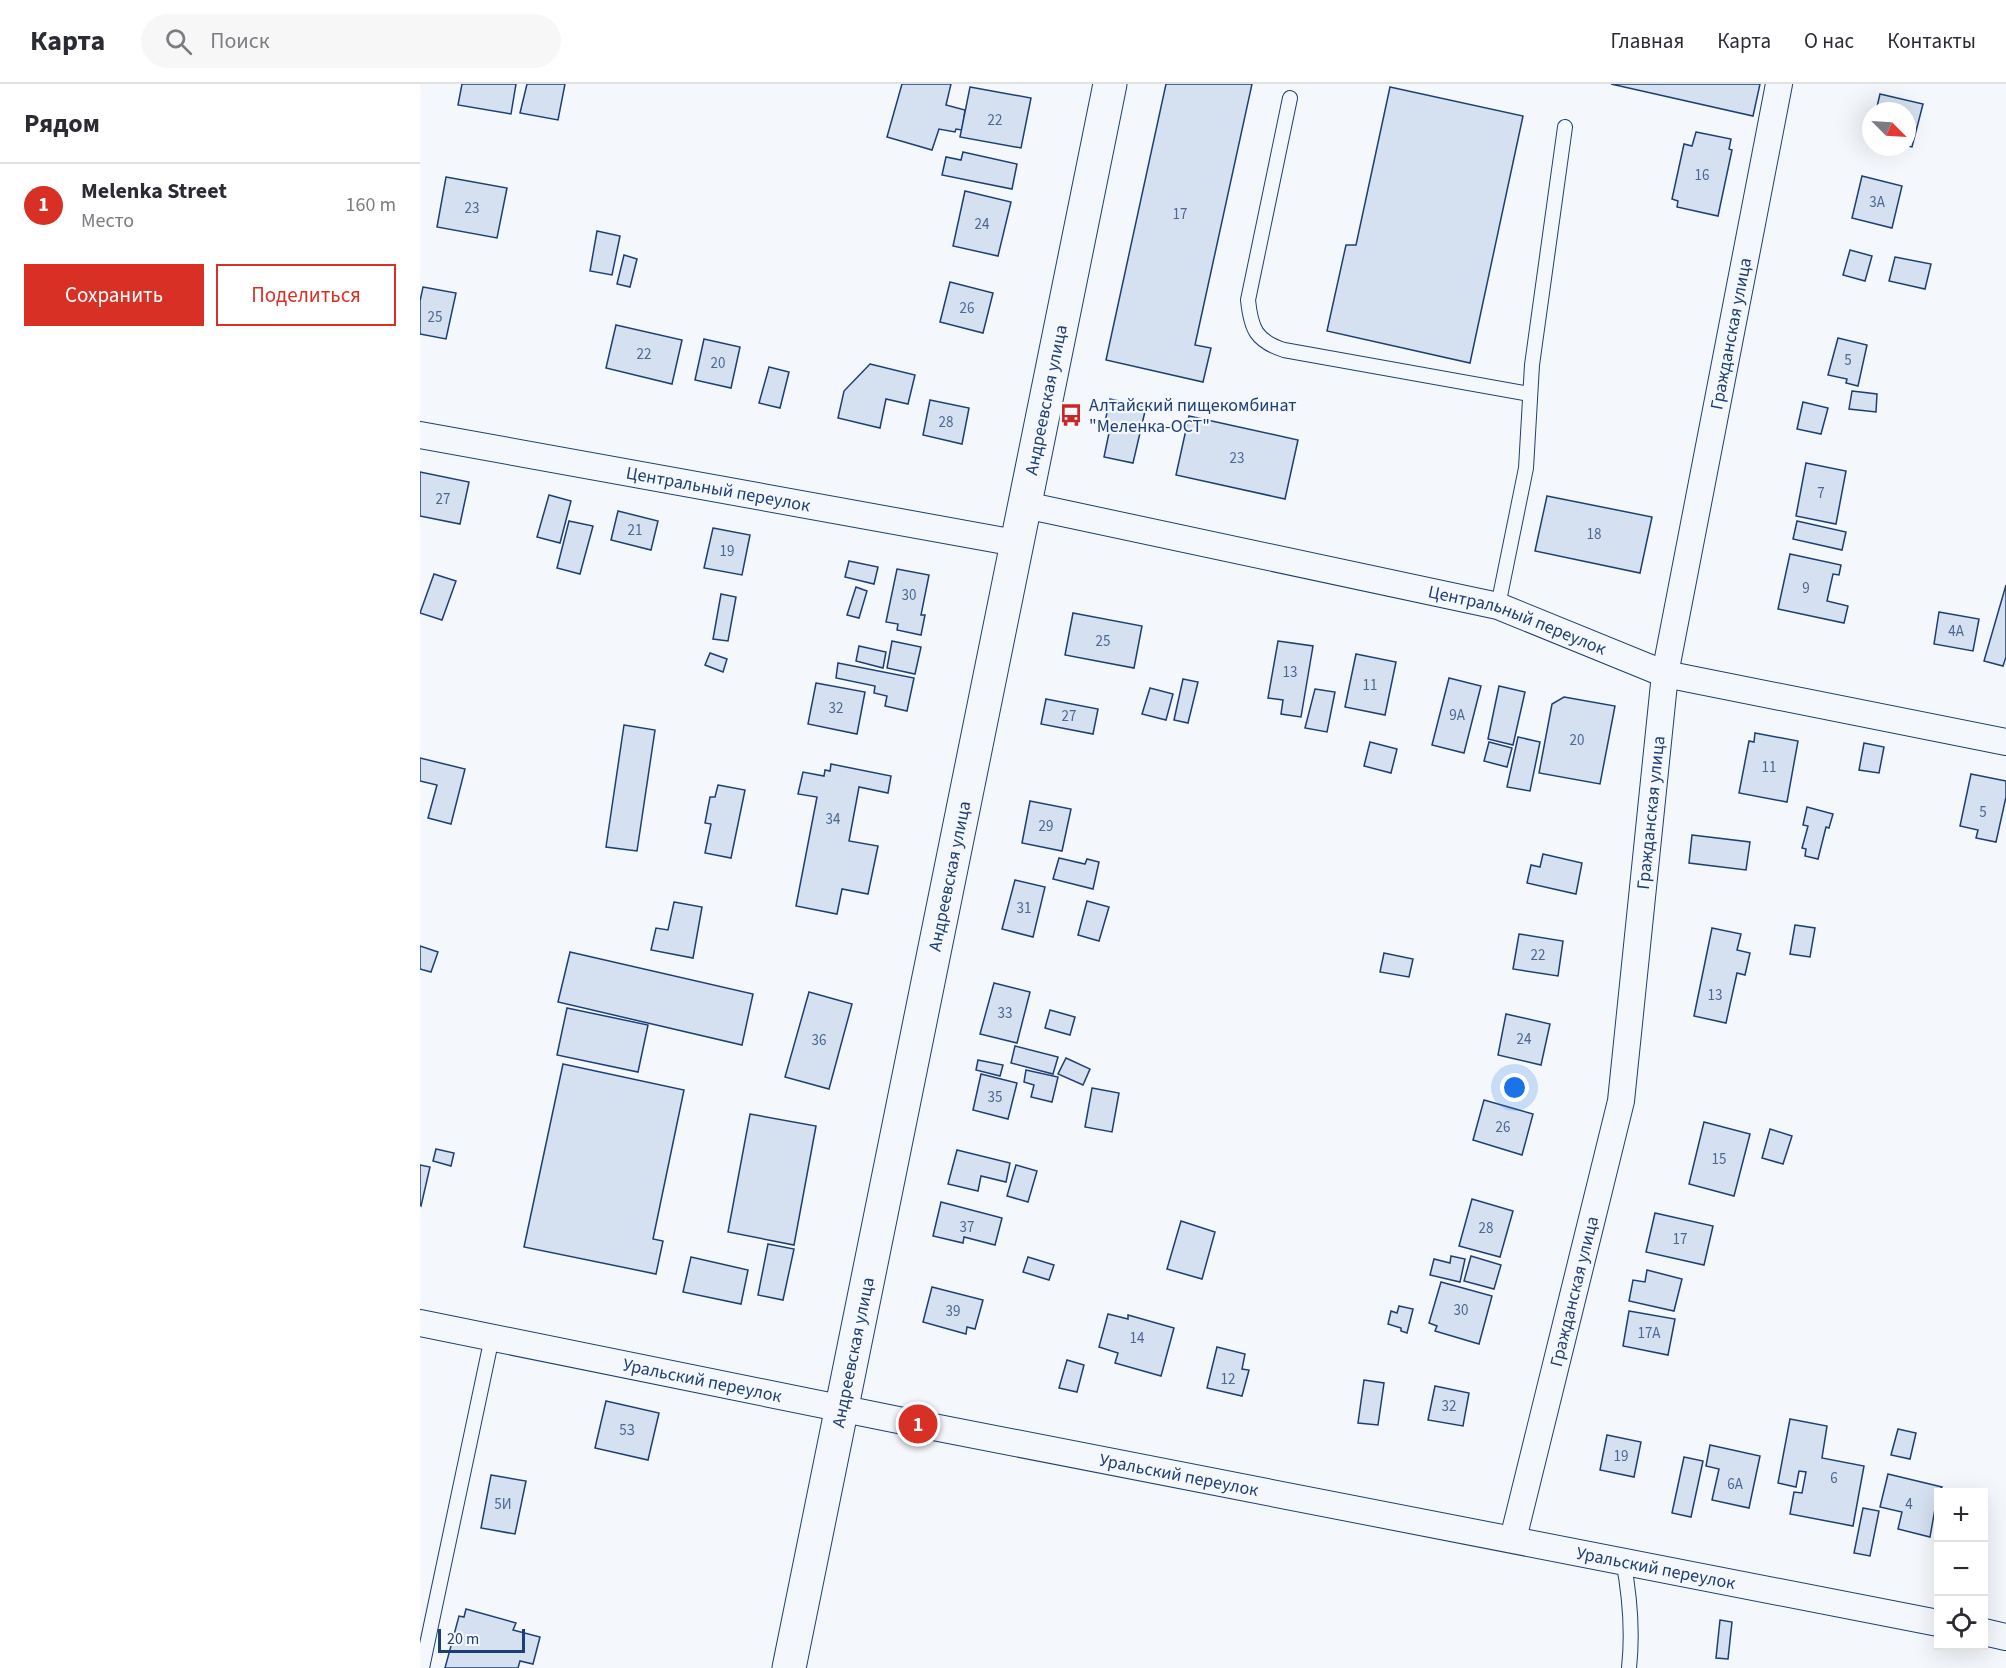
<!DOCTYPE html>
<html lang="ru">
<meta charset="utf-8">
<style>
:root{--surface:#fff;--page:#f7f7f7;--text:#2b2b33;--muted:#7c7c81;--line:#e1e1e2;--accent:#d93025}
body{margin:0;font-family:"Source Sans 3",sans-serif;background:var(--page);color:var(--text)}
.controls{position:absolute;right:18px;bottom:18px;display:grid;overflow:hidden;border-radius:0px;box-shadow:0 6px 24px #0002}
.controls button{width:54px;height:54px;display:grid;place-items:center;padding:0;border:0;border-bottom:2px solid var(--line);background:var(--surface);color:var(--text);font:30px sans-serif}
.compass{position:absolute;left:1442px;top:18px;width:54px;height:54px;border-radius:50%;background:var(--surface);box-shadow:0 6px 24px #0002;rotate:114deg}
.scale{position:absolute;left:18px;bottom:15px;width:87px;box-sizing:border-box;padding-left:6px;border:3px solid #1d3f73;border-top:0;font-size:16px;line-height:21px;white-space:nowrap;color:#1d3f73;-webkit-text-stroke:4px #f4f7fb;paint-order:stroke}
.you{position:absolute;left:1095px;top:1004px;width:21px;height:21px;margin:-15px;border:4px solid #fff;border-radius:50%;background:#1a73e8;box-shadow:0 0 0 9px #1a73e833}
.badge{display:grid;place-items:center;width:39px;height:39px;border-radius:50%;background:var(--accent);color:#fff;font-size:20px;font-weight:700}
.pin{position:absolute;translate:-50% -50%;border:3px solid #fff;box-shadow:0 2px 6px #0006}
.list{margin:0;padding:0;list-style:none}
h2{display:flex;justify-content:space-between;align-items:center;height:78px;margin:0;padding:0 24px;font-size:26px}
h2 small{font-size:20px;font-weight:400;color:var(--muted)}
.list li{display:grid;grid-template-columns:39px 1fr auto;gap:18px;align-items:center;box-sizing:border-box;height:84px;padding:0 24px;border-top:2px solid var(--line)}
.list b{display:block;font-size:22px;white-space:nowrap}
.list p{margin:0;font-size:20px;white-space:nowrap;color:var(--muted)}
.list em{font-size:20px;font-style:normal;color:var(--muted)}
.actions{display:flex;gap:12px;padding:18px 24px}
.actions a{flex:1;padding:14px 0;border:2px solid var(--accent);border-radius:0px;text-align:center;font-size:21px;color:var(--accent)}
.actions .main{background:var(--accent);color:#fff}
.icon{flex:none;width:33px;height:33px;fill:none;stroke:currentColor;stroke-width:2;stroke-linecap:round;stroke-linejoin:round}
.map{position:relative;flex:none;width:1586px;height:1584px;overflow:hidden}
header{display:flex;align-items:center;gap:36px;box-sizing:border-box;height:84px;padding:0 30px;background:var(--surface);border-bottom:2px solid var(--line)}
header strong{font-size:28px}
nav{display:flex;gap:33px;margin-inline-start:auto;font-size:21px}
.search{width:420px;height:54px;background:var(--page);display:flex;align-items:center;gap:15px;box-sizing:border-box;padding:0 21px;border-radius:33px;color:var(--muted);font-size:22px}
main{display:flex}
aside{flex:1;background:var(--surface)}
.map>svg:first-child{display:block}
</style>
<header>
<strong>Карта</strong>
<div class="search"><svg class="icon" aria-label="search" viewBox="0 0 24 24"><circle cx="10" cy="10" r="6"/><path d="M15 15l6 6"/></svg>Поиск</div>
<nav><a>Главная</a><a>Карта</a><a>О нас</a><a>Контакты</a></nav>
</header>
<main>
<aside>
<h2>Рядом<small></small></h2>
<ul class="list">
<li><span class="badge">1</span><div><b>Melenka Street</b><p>Место</p></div><em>160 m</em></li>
</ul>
<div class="actions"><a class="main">Сохранить</a><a>Поделиться</a></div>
</aside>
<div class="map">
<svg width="1586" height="1584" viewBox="0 0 1586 1584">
<rect width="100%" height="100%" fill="#f4f7fb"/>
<g fill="#d5e0f0" stroke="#1d3f73" stroke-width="1.5">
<path d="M 42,0 L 96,0 L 91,30 L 38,21 Z"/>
<path d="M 107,0 L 145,0 L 138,36 L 100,29 Z"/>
<path d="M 482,0 L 531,0 L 526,21 L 545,26 L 542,46 L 536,45 L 535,48 L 519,45 L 512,66 L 467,53 Z"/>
<path d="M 746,0 L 832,0 L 775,261 L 791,264 L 783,298 L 686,276 Z"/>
<path d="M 1191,0 L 1340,0 L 1333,32 Z"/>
<path d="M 550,3 L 611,14 L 601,64 L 540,53 Z"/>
<path d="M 970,3 L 1103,32 L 1050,279 L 907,247 L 926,161 L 936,161 Z"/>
<path d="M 1460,10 L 1503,20 L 1492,63 L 1487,62 L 1487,27 L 1456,27 Z"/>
<path d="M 1276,48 L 1311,55 L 1309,65 L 1312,66 L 1298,132 L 1257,123 L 1258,117 L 1252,115 L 1264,60 L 1272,62 Z"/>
<path d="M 543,68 L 597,80 L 592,105 L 522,91 L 526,73 L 541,76 Z"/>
<path d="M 1442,92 L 1482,102 L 1472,144 L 1432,134 Z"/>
<path d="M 26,93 L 87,104 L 77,154 L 17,143 Z"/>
<path d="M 545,107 L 591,118 L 578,172 L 533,162 Z"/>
<path d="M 177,147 L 200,152 L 192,191 L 170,187 Z"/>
<path d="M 1430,166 L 1452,172 L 1445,197 L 1423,191 Z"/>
<path d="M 204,171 L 217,175 L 210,203 L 197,200 Z"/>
<path d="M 1475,173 L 1511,180 L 1505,205 L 1469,197 Z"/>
<path d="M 530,198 L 573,209 L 563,249 L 520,238 Z"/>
<path d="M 3,203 L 36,209 L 26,255 L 0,250 L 0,217 Z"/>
<path d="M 196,241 L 262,256 L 252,300 L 186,284 Z"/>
<path d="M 1418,254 L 1447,261 L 1438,302 L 1426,299 L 1427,295 L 1408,291 Z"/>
<path d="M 284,255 L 320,263 L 311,304 L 275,296 Z"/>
<path d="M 450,280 L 495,291 L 488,320 L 466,315 L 460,344 L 418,334 L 424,307 Z"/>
<path d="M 349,283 L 369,288 L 360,324 L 339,319 Z"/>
<path d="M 1432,307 L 1457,310 L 1456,328 L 1429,325 Z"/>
<path d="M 690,315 L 726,323 L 713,379 L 684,373 L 689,349 L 683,347 Z"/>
<path d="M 510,316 L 549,324 L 542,360 L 503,351 Z"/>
<path d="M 1383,318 L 1408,324 L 1401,350 L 1377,345 Z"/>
<path d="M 769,332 L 878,356 L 865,415 L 756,391 Z"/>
<path d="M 1386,379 L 1426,387 L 1416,440 L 1376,432 Z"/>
<path d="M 0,388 L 49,398 L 40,440 L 0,432 Z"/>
<path d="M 129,411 L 151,417 L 140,459 L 117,453 Z"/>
<path d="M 1127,412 L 1232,433 L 1220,489 L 1115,467 Z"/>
<path d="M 198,427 L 238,437 L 231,466 L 191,456 Z"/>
<path d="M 149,437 L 173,442 L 160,490 L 137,484 Z"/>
<path d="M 1377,437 L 1426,448 L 1422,466 L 1373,455 Z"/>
<path d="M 293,444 L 330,451 L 322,491 L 284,484 Z"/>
<path d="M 1370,470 L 1421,481 L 1419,491 L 1413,490 L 1407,517 L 1428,522 L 1424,539 L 1358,525 Z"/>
<path d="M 429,477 L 458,483 L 454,500 L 425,493 Z"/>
<path d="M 477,485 L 509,491 L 501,531 L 505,531 L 501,551 L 477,546 L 478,540 L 466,538 Z"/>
<path d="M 14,490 L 36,497 L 22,536 L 0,529 Z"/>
<path d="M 1586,501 L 1586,573 L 1583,582 L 1564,577 Z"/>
<path d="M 436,503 L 447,507 L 439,534 L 427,531 Z"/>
<path d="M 301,510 L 316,513 L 308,557 L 293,555 Z"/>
<path d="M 1519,528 L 1559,535 L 1553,567 L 1514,560 Z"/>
<path d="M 653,529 L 722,542 L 714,584 L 645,571 Z"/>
<path d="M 472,557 L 501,563 L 495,590 L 467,584 Z"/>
<path d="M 858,557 L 893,562 L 881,633 L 861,630 L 863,616 L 848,614 Z"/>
<path d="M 439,562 L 466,568 L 463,584 L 436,577 Z"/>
<path d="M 290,569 L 307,575 L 303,588 L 285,581 Z"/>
<path d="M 936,570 L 976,578 L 965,631 L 925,623 Z"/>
<path d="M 418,579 L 494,594 L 487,627 L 465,622 L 467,612 L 454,609 L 455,602 L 416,594 Z"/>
<path d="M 1029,594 L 1061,602 L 1044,669 L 1012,661 Z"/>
<path d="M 763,595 L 778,598 L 768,639 L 754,636 Z"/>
<path d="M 396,599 L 445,608 L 437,650 L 388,640 Z"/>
<path d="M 1079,602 L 1105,608 L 1093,661 L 1068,655 Z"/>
<path d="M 730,604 L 753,610 L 746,636 L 722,630 Z"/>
<path d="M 895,605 L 915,608 L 907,648 L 885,644 Z"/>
<path d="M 1144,613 L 1195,622 L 1180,700 L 1119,689 L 1132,620 Z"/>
<path d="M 626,615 L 678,625 L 673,650 L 621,640 Z"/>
<path d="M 204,641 L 235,646 L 217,767 L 186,763 Z"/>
<path d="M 1335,649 L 1378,657 L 1367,718 L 1319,709 L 1329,657 L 1334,658 Z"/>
<path d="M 1098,653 L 1120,658 L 1110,707 L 1087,703 Z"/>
<path d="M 950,658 L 977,665 L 971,689 L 944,682 Z"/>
<path d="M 1069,658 L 1092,664 L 1087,683 L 1064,677 Z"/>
<path d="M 1444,659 L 1464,663 L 1459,689 L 1439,686 Z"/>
<path d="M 0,674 L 45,685 L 31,740 L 8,734 L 17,701 L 0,697 Z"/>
<path d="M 411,680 L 471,692 L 468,709 L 439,703 L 429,757 L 458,762 L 448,810 L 422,805 L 417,830 L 376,822 L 397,713 L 378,710 L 383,688 L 404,692 L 405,686 L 410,687 Z"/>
<path d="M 1551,690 L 1586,697 L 1586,713 L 1576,758 L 1556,754 L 1558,746 L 1540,742 Z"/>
<path d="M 298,701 L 325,706 L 311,774 L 285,769 L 291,740 L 285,739 L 290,713 L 295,713 Z"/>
<path d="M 610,717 L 651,725 L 642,767 L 602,759 Z"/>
<path d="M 1387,723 L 1413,730 L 1409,744 L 1406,743 L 1398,775 L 1385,772 L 1386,765 L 1382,764 L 1388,742 L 1383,741 Z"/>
<path d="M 1272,751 L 1330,758 L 1326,786 L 1269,779 Z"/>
<path d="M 1123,770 L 1162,779 L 1156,810 L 1107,799 L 1111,781 L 1120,783 Z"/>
<path d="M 639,774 L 665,780 L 667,775 L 679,778 L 673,805 L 633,795 Z"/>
<path d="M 595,796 L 625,803 L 613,853 L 582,845 Z"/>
<path d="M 667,817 L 689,823 L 679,857 L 658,851 Z"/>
<path d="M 254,818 L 282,823 L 273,874 L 231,866 L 236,844 L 248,846 Z"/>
<path d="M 1375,841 L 1395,844 L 1390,873 L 1370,870 Z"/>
<path d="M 1292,844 L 1321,850 L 1317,866 L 1330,869 L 1325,891 L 1317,889 L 1306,939 L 1274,932 Z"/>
<path d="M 1099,850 L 1143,857 L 1138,892 L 1093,885 Z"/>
<path d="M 0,862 L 18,868 L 11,888 L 0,885 Z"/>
<path d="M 150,868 L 333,910 L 322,961 L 138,918 Z"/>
<path d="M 964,869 L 993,875 L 989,893 L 960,888 Z"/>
<path d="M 574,899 L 610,908 L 597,959 L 560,950 Z"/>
<path d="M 389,908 L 432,920 L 409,1005 L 365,993 Z"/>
<path d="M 147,924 L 228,941 L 218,988 L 137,971 Z"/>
<path d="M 630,926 L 655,933 L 650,951 L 625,944 Z"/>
<path d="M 1086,930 L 1130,940 L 1121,981 L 1078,971 Z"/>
<path d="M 595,962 L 638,973 L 633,990 L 591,979 Z"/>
<path d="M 646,974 L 670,985 L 663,1001 L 638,990 Z"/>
<path d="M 558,976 L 583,981 L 580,992 L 556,986 Z"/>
<path d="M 143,980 L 264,1006 L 233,1155 L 243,1157 L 236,1190 L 104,1163 Z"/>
<path d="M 606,986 L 638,993 L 632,1018 L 611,1013 L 614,1001 L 604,998 Z"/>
<path d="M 561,990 L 597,999 L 588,1035 L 553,1026 Z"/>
<path d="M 672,1004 L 699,1009 L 692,1048 L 665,1043 Z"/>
<path d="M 1064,1016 L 1113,1030 L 1102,1071 L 1053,1056 Z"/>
<path d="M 330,1030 L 396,1042 L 374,1161 L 308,1148 Z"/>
<path d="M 1284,1038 L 1330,1050 L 1314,1112 L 1269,1100 Z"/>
<path d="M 1350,1045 L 1372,1052 L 1363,1080 L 1342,1074 Z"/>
<path d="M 16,1065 L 34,1069 L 31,1082 L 13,1077 Z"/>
<path d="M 537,1066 L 590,1079 L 586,1098 L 561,1092 L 558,1107 L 528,1100 Z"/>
<path d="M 0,1081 L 10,1083 L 1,1122 L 0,1121 Z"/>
<path d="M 596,1081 L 617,1087 L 608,1118 L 587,1112 Z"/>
<path d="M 1052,1115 L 1093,1127 L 1080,1173 L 1039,1162 Z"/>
<path d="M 521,1118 L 582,1134 L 575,1161 L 544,1153 L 543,1159 L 513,1152 Z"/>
<path d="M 1235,1129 L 1293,1142 L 1284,1181 L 1226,1168 Z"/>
<path d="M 761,1137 L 795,1148 L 782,1195 L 747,1185 Z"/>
<path d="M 348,1160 L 374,1165 L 363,1216 L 338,1211 Z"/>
<path d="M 1031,1172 L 1045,1175 L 1040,1198 L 1010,1191 L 1014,1175 L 1030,1179 Z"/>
<path d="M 1051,1172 L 1081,1181 L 1074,1205 L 1044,1197 Z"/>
<path d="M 271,1173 L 328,1186 L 321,1220 L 263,1208 Z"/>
<path d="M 608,1173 L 634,1181 L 629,1196 L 603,1188 Z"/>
<path d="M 1227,1186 L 1262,1195 L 1254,1227 L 1209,1217 L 1213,1196 L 1225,1198 Z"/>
<path d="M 1021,1198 L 1072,1212 L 1059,1260 L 1015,1247 L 1017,1242 L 1009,1239 Z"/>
<path d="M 512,1203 L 563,1216 L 555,1245 L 547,1243 L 546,1250 L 503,1238 Z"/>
<path d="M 979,1222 L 993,1225 L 987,1249 L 981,1247 L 981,1244 L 968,1240 L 971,1227 L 977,1229 Z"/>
<path d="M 1209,1227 L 1255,1235 L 1248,1271 L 1203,1262 Z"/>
<path d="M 688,1230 L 708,1235 L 708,1231 L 754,1244 L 741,1292 L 695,1279 L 698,1269 L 679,1263 Z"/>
<path d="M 797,1263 L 825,1270 L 822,1285 L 829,1286 L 822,1312 L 787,1304 Z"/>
<path d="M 647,1276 L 664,1281 L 657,1308 L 639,1304 Z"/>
<path d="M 944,1296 L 964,1299 L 958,1341 L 938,1339 Z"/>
<path d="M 1015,1302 L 1049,1309 L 1043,1342 L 1008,1336 Z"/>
<path d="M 186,1317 L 239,1329 L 228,1376 L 175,1364 Z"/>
<path d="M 1370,1335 L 1407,1342 L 1402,1374 L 1444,1382 L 1433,1442 L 1370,1430 L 1374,1408 L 1382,1409 L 1386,1388 L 1379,1387 L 1376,1403 L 1358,1399 Z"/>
<path d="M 1478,1345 L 1496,1349 L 1490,1375 L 1471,1371 Z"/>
<path d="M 1187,1351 L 1221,1358 L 1214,1393 L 1180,1386 Z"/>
<path d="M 1290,1361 L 1340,1372 L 1329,1424 L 1292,1416 L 1299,1385 L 1286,1382 Z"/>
<path d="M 1264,1373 L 1283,1377 L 1271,1433 L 1252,1429 Z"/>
<path d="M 1468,1390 L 1522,1403 L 1518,1408 L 1510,1453 L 1478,1445 L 1482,1428 L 1460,1423 Z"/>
<path d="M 71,1391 L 106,1397 L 95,1450 L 61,1444 Z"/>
<path d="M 1443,1424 L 1459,1427 L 1450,1472 L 1434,1469 Z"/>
<path d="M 46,1525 L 96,1539 L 93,1546 L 120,1553 L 113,1580 L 100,1577 L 98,1584 L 25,1584 L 39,1532 L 44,1533 Z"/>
<path d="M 1300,1536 L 1312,1538 L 1308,1575 L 1296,1574 Z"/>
</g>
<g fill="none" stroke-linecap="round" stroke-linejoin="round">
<g stroke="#1d3f73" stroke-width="16">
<g id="service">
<path d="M 870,14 L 828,216 C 831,245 836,257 864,266 L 1110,310"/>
<path d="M 1078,522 L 1106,384 L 1112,281 L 1145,43"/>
<path d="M 1203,1476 C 1210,1512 1213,1547 1209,1584"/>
<path d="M 2,1584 L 72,1253"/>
</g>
</g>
<g stroke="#1d3f73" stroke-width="28">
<g id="minor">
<path id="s1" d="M 0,351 L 596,459"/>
<path id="s2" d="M 605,421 L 1078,522 L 1245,590 L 1586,658"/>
<path id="s3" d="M 0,1239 L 498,1340 L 1518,1539"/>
<path id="s4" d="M 1093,1455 L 1201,1017 L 1245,590 L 1359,0"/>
<path d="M 1564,1548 L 1586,1553"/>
</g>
</g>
<g stroke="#1d3f73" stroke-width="35">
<g id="tertiary">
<path id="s5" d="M 369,1584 L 690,0"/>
</g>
</g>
<use href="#service" stroke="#f4f7fb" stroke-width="14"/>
<use href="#minor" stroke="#f4f7fb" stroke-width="26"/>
<use href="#tertiary" stroke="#f4f7fb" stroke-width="33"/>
</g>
<defs>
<g id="bus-bare" transform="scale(1.8)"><path d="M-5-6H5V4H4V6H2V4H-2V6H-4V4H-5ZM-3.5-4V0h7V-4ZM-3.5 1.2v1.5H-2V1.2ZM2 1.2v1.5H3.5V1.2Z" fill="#c62828" stroke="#f4f7fb" stroke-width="2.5" paint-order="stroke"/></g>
</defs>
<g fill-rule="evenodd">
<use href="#bus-bare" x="651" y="331"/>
</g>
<g text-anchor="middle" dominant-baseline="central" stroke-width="4.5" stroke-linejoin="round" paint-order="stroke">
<g font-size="15" fill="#4b6792">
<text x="575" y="36">22</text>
<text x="1282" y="91">16</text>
<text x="1457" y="118">3А</text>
<text x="52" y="124">23</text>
<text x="760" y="130">17</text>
<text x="562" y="140">24</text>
<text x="547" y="224">26</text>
<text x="15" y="233">25</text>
<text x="224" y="270">22</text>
<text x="1428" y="276">5</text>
<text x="298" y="279">20</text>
<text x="526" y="338">28</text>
<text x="817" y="374">23</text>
<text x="1401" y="409">7</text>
<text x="23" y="415">27</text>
<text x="215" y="446">21</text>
<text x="1174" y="450">18</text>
<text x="307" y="467">19</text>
<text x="1386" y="504">9</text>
<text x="489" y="511">30</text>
<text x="1536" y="547">4А</text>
<text x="683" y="557">25</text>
<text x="870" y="588">13</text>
<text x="950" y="601">11</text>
<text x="416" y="624">32</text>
<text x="1037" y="631">9А</text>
<text x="649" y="632">27</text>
<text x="1157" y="656">20</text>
<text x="1349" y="683">11</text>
<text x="1563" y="728">5</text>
<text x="413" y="735">34</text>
<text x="626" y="742">29</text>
<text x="604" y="824">31</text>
<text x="1118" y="871">22</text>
<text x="1295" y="911">13</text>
<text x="585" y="929">33</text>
<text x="1104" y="955">24</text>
<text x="399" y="956">36</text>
<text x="575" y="1013">35</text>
<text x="1083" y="1043">26</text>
<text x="1299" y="1075">15</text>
<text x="547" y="1143">37</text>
<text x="1066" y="1144">28</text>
<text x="1260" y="1155">17</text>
<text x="1041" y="1226">30</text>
<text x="533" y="1227">39</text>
<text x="1229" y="1249">17А</text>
<text x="717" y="1254">14</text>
<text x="808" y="1295">12</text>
<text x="1029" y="1322">32</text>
<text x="207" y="1346">5З</text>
<text x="1201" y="1372">19</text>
<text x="1414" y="1394">6</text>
<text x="1315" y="1400">6А</text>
<text x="83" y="1420">5И</text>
<text x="1489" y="1420">4</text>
</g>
<g font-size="18" fill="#1d3f73" stroke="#f4f7fb">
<text stroke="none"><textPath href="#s4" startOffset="1227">Гражданская улица</textPath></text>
<text stroke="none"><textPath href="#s5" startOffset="1294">Андреевская улица</textPath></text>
<text stroke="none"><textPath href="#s1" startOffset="303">Центральный переулок</textPath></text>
<text stroke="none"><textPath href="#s2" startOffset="506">Центральный переулок</textPath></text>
<text stroke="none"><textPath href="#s4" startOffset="741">Гражданская улица</textPath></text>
<text stroke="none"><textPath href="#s5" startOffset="808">Андреевская улица</textPath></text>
<text stroke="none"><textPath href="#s4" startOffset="255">Гражданская улица</textPath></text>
<text stroke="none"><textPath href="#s5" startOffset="322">Андреевская улица</textPath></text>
<text stroke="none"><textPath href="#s3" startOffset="288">Уральский переулок</textPath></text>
<text stroke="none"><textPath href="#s3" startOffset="774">Уральский переулок</textPath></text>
<text stroke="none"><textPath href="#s3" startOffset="1260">Уральский переулок</textPath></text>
</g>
<g font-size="18" fill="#1d3f73" stroke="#f4f7fb" text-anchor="start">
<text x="669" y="321">Алтайский пищекомбинат<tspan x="669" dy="21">"Меленка-ОСТ"</tspan></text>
</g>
</g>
</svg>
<div class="controls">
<button>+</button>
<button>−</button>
<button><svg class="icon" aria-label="locate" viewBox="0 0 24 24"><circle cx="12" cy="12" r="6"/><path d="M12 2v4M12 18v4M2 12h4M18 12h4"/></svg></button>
</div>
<svg class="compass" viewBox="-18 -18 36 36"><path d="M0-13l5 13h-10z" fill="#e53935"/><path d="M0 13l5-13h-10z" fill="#7c7c81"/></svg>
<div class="scale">20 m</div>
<div class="you"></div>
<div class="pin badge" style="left:498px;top:1340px">1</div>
</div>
</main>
